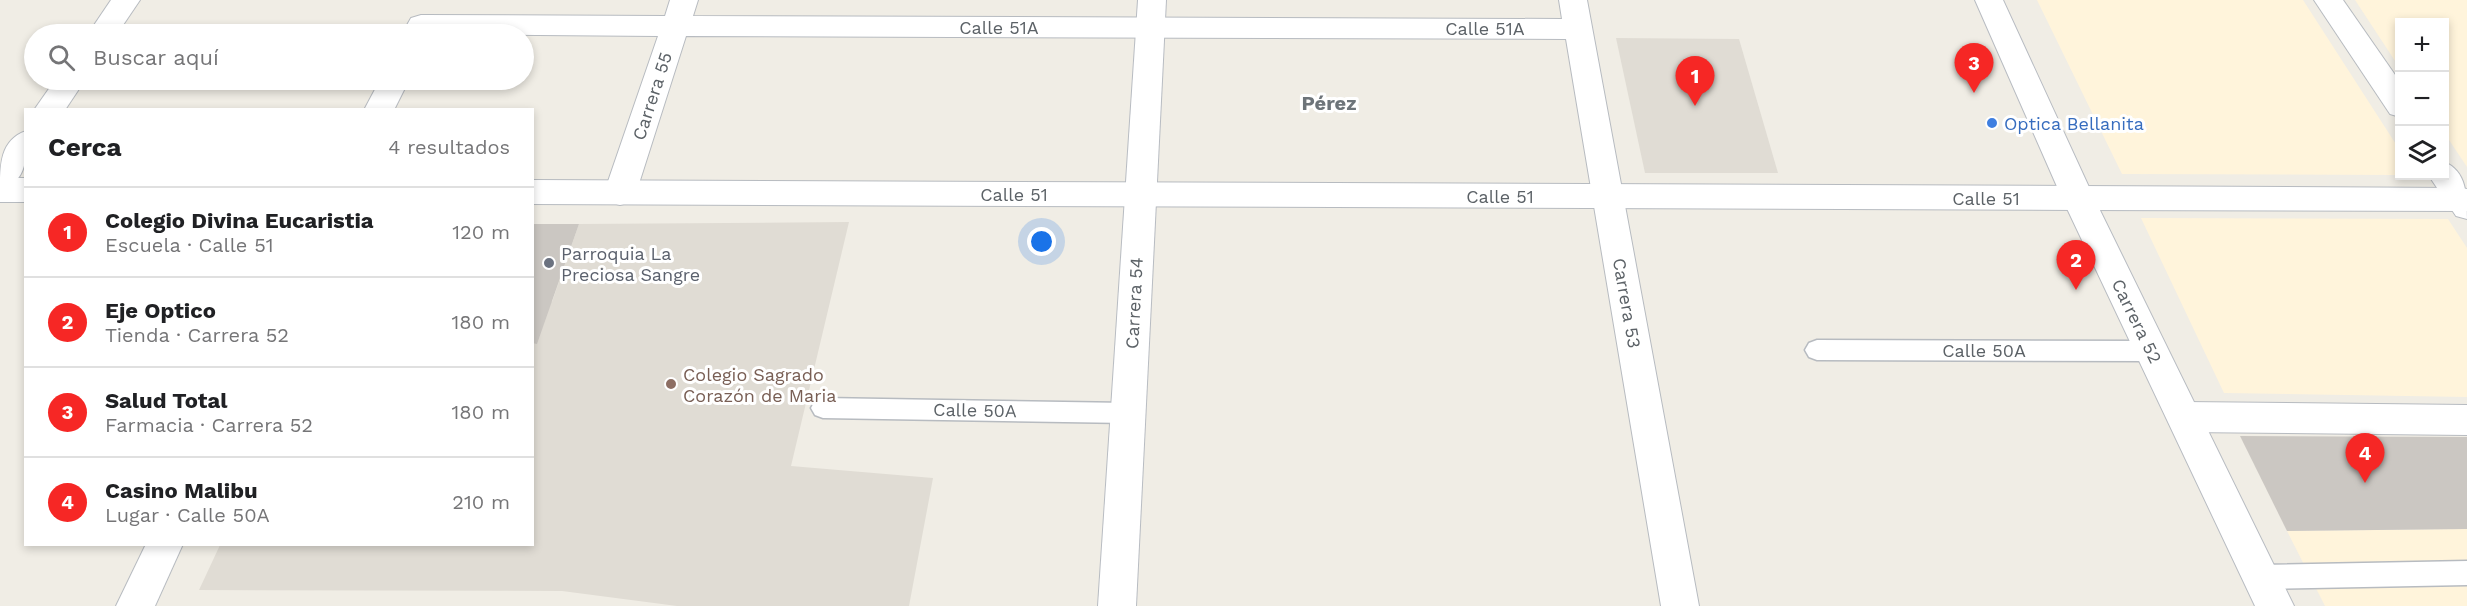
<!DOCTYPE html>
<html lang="es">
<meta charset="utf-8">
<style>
:root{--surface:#fff;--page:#f6f6f6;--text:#202124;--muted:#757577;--line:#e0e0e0;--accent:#f62725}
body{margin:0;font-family:"Work Sans",sans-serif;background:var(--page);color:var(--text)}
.controls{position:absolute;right:18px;top:18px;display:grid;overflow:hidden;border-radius:0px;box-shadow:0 3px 9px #0003}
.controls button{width:54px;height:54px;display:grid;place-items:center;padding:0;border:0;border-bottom:2px solid var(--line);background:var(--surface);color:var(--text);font:30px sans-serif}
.you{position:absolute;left:1042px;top:242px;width:21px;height:21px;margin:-15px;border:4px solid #fff;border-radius:50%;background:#1a73e8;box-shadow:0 0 0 9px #1a73e833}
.badge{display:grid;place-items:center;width:39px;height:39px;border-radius:50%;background:var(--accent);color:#fff;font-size:20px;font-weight:700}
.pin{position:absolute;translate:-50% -50px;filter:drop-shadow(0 2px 3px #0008)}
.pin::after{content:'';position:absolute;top:32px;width:21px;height:18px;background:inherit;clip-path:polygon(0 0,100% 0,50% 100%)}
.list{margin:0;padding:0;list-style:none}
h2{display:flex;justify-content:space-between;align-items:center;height:78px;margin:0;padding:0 24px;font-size:26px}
h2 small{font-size:20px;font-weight:400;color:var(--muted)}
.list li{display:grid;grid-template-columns:39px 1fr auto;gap:18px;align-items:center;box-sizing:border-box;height:90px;padding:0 24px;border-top:2px solid var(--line)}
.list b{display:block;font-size:22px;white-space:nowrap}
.list p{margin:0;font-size:20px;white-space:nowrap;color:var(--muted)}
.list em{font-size:20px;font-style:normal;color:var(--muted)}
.icon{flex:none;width:33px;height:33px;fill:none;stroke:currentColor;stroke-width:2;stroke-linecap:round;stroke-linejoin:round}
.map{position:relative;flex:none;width:2467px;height:606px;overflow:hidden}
.search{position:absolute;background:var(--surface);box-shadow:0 3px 9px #0003;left:24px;top:24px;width:510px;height:66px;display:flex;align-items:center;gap:15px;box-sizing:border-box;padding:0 21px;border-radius:33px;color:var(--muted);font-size:22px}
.panel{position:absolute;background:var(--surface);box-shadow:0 3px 9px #0003;left:24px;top:108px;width:510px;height:438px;border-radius:0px}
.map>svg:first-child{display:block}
</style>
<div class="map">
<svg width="2467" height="606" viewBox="0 0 2467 606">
<rect width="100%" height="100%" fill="#f0ede5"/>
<g fill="#fff4db">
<path d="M 2037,0 L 2303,0 L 2399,149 L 2399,175 L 2122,174 Z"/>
<path d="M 2355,0 L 2467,0 L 2467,167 L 2445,134 L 2444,22 L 2400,22 L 2399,67 Z"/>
<path d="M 2141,218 L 2448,219 L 2467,248 L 2467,397 L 2224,393 Z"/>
<path d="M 2467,529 L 2467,606 L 2325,606 L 2287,531 Z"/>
</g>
<g fill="#e0dcd4">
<path d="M 1616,38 L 1739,39 L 1778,173 L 1645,173 Z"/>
<path d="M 849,222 L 791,466 L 933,478 L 909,606 L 677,606 L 562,591 L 199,590 L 220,545 L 532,544 L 533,302 L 552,302 L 579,224 Z"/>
</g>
<g fill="#cbc7c2">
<path d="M 532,224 L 579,224 L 537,344 L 532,343 Z"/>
<path d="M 2240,436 L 2467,437 L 2467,529 L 2287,531 Z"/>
</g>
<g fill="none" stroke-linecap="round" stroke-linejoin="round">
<g stroke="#b7bbc0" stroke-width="3">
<g id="service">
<path d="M 1817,340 L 2152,341 L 2160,344 L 2164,351 L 2160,358 L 2152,361 L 1817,360 L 1809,357 L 1805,350 L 1809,343 Z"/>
<path d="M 823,398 L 1128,403 L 1136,406 L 1140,413 L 1136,420 L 1128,423 L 823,418 L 815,415 L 811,408 L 815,401 Z"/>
<path d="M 2467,561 L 2467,585 L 2261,589 L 2252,585 L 2248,577 L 2252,569 L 2261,565 Z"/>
</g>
</g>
<g stroke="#b7bbc0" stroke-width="2">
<path id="pedestrian" d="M 2184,402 L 2467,405 L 2467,435 L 2184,432 L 2172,428 L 2167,417 L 2172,406 Z"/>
</g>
<g stroke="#b7bbc0" stroke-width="2">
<g id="minor">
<path d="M 111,0 L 140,0 L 117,34 L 88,34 Z"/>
<path d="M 670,0 L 698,0 L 693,16 L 1562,19 L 1559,0 L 1587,0 L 1699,606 L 1661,606 L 1566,39 L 686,36 L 636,193 L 631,202 L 620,205 L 609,202 L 604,193 L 658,36 L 419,34 L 411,32 L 407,25 L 411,18 L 421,15 L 665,16 Z"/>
<path d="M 55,80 L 85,80 L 65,110 L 34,110 Z"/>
<path d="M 380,80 L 409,80 L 394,110 L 364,110 Z"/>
<path d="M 26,131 C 26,156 29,181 0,190 C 0,165 0,140 26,131 Z"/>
<path d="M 2078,186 L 2462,188 L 2467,189 L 2467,211 L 2078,210 L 2067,207 L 2062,198 L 2067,189 Z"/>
<path d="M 146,544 L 183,544 L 155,606 L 116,606 Z"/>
</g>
</g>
<g stroke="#b7bbc0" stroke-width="2">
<g id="tertiary">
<path d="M 2314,0 L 2343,0 L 2400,82 L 2400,117 L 2390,114 Z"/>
<path d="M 2444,162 C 2467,171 2467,196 2467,219 L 2456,216 L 2429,176 L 2444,176 Z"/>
<rect x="0" y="178" width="26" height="24"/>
<path d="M 532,180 L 2078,186 L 2089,189 L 2094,198 L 2089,207 L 2078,210 L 532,204 Z"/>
</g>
</g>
<g stroke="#b8bcc2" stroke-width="2">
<g id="secondary">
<path d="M 1138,0 L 1166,0 L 1136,606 L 1098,606 Z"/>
<path d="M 1975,0 L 2003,0 L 2094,198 L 2294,606 L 2255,606 L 2062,198 Z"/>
</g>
</g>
<use href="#service" fill="#fff" fill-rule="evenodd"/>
<use href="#pedestrian" fill="#fff" fill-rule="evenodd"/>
<use href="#minor" fill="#fff" fill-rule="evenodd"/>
<use href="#tertiary" fill="#fff" fill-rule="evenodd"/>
<use href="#secondary" fill="#fff" fill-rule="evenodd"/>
</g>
<circle fill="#3f7fe0" stroke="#fff" stroke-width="2" cx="1992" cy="123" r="6"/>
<circle fill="#6b7280" stroke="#fff" stroke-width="2" cx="549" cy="263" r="6"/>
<circle fill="#8d6e63" stroke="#fff" stroke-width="2" cx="671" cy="384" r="6"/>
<g text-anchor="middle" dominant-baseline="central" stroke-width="6" stroke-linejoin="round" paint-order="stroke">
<g font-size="18" fill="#5c6267" stroke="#fff">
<text x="999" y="27">Calle 51A</text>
<text x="1485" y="28">Calle 51A</text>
<text transform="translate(652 96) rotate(-72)">Carrera 55</text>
<text x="1014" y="194">Calle 51</text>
<text x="1500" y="196">Calle 51</text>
<text x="1986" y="198">Calle 51</text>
<text transform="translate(1134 303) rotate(-87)">Carrera 54</text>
<text transform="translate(1627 303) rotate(80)">Carrera 53</text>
<text transform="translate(2137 321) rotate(64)">Carrera 52</text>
<text x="1984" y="350">Calle 50A</text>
<text transform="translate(975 410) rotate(1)">Calle 50A</text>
</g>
<g font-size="18" fill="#366cbe" stroke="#fff" text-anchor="start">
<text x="2004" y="123">Optica Bellanita</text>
</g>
<g font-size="18" fill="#5b616d" stroke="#fff" text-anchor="start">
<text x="561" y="253">Parroquia La<tspan x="561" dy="21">Preciosa Sangre</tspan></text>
</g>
<g font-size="18" fill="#785e54" stroke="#fff" text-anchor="start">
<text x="683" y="374">Colegio Sagrado<tspan x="683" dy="21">Corazón de Maria</tspan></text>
</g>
<g font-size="20" font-weight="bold" fill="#6d7479" stroke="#fff">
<text x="1329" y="103">Pérez</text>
</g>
</g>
</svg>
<div class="controls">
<button>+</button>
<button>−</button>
<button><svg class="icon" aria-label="layers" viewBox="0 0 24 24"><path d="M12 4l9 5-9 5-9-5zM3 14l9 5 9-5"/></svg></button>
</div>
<div class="you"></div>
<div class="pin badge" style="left:1695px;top:106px">1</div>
<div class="pin badge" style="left:2076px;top:290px">2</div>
<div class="pin badge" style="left:1974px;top:93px">3</div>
<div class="pin badge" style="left:2365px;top:483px">4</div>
<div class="search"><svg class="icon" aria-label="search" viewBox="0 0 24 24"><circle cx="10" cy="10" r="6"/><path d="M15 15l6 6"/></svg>Buscar aquí</div>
<section class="panel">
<h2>Cerca<small>4 resultados</small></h2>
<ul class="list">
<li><span class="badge">1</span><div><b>Colegio Divina Eucaristia</b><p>Escuela · Calle 51</p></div><em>120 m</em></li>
<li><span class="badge">2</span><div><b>Eje Optico</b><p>Tienda · Carrera 52</p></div><em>180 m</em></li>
<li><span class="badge">3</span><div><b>Salud Total</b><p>Farmacia · Carrera 52</p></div><em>180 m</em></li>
<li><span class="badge">4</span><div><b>Casino Malibu</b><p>Lugar · Calle 50A</p></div><em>210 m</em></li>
</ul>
</section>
</div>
